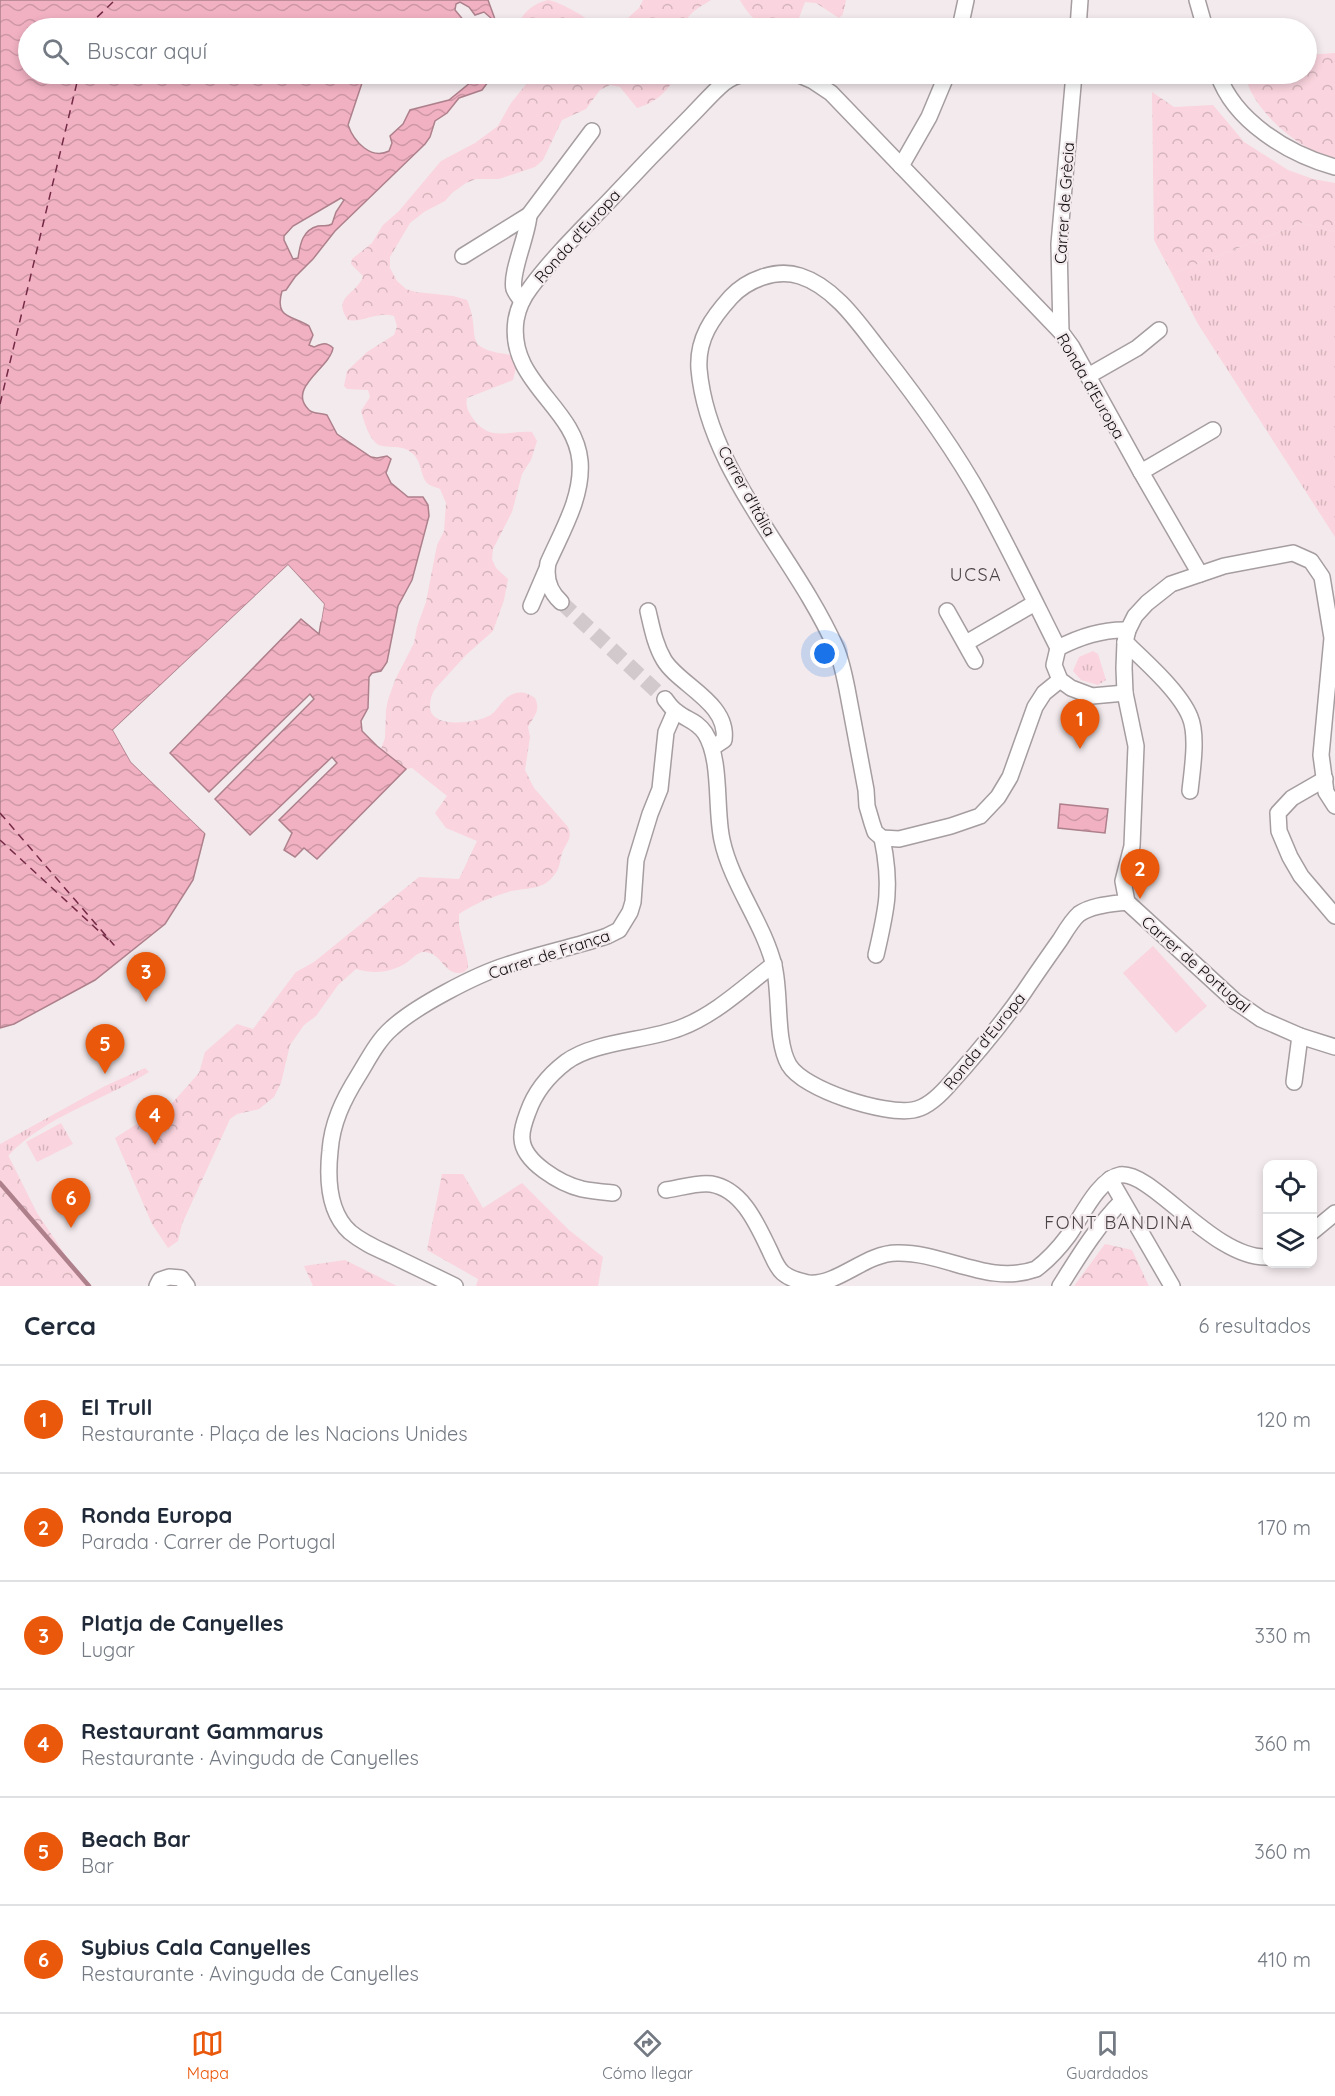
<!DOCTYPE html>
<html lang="es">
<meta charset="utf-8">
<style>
:root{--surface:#fff;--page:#f6f6f7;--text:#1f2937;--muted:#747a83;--line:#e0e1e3;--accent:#ea580c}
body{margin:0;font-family:Quicksand,sans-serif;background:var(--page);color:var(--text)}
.controls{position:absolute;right:18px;bottom:18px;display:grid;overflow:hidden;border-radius:12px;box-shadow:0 3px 9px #0003}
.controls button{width:54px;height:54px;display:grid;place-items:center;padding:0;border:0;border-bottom:2px solid var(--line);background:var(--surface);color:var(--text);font:30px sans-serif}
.you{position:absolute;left:825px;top:654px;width:21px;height:21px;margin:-15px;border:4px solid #fff;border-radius:50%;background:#1a73e8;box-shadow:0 0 0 9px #1a73e833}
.badge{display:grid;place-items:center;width:39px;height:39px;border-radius:50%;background:var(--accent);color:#fff;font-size:20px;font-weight:700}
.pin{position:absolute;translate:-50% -50px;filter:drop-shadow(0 2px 3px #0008)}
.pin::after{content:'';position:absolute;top:32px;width:21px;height:18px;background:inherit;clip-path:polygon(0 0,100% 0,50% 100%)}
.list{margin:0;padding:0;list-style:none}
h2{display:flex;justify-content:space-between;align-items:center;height:78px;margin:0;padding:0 24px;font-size:26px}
h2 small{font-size:20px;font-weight:400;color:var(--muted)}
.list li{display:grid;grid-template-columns:39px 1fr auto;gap:18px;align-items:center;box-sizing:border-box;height:108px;padding:0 24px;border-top:2px solid var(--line)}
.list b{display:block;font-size:22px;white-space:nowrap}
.list p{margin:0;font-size:20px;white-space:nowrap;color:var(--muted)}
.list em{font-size:20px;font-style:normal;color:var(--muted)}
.icon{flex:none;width:33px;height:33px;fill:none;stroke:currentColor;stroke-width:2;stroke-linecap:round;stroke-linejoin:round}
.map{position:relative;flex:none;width:1335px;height:1286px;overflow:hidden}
.search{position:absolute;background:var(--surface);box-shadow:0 3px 9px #0003;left:18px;right:18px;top:18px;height:66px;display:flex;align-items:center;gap:15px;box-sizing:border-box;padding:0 21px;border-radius:33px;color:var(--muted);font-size:22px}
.sheet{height:726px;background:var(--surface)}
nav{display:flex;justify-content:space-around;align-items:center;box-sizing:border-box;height:84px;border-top:2px solid var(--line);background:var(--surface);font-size:16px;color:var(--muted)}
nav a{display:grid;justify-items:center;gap:3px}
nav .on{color:var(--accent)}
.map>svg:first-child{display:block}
</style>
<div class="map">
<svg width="1335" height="1286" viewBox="0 0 1335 1286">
<defs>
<pattern id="grass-tufts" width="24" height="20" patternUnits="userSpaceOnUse" patternTransform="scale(1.5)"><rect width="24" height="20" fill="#fad4de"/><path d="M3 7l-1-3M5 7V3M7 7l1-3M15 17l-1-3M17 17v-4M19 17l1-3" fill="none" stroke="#d5b5bd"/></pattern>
<pattern id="forest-crowns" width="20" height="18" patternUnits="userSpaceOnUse" patternTransform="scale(1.5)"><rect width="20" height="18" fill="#fad4de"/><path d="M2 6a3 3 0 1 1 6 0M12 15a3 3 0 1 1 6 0" fill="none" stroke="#d5b5bd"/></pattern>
<pattern id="water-waves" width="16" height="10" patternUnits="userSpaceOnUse" patternTransform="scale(1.5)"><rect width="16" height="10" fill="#f1b1c3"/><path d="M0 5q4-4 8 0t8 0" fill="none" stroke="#cd97a6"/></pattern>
</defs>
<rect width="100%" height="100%" fill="#f3eaed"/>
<g fill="url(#grass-tufts)">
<path d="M 1302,223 L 1335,232 L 1335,537 L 1198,324 L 1172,274 Z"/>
<path d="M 1093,651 L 1098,654 L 1106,680 L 1098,685 L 1081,680 L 1073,671 L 1079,657 Z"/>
<path d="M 145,1068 L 149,1072 C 103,1101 46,1115 8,1156 L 2,1143 L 105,1086 Z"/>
<path d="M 61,1123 L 73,1144 L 37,1162 L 26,1142 Z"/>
</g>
<g fill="url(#forest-crowns)">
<path d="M 548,0 C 558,1 593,20 597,28 L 517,28 C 521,13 534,3 548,0 Z"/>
<path d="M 643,0 L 711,0 C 698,8 687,13 683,28 L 628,28 L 628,18 L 639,8 Z"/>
<path d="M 740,0 L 846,0 L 843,14 L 839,18 L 816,3 L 805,2 L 799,18 L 792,28 C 765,28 754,25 740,0 Z"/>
<path d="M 1335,53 L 1335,158 C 1301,151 1261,117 1248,85 L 1252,78 L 1256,74 L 1306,74 L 1307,55 Z"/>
<path d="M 541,74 L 677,74 C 667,92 657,102 637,108 L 620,87 L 610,85 L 600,90 L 586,109 L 562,120 L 543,160 L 535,167 L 499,179 L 476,179 L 466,183 L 452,193 L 445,201 L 424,212 L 410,223 L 390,257 L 390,268 L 397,281 L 406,289 L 416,292 L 453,296 L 467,300 C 483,337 458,348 512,355 L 517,364 L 513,380 L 467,398 C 465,407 469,413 474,420 C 491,442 509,430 532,432 L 537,441 L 531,460 L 522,474 L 512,512 L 493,549 L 492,559 L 496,568 L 508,579 L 504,600 L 493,631 L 466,655 L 435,689 C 431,695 430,701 430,707 C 431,730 480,723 492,714 C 499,708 503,698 513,694 C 521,691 528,693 535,698 C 541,711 534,716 528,727 L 530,737 L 525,770 L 534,788 L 568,827 C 573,838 566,843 562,853 C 560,860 560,868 555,874 C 542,893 523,886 505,893 C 489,898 472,905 459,914 L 459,925 L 468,963 L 468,968 L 464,972 C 444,978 443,953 425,952 C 418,951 412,959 406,963 C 390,973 374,974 356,969 L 338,985 L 316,1016 L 304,1025 L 290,1045 L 281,1083 L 274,1097 L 259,1109 L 237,1114 L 230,1119 L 182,1224 L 178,1241 L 168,1248 L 152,1224 L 115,1138 L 143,1120 L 166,1110 L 199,1073 L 205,1052 L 237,1024 L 253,1029 L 296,972 L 314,962 L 419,877 L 459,879 L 477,841 L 446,828 L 435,813 L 447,796 L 412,768 L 406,769 L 381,749 L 385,738 L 386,710 L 388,700 L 395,680 L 414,643 L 417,627 L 426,602 L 437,545 L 444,531 L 446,503 L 440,489 C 436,487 430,486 427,483 C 420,475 422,461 412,453 C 402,444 390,449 379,445 C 369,440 364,421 361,411 L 370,397 L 368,390 L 347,389 L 344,386 L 347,371 L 367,352 L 394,335 L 397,326 L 394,316 C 377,311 363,323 348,320 C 331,296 358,294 363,276 L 351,264 L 352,259 L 372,243 L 383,225 L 399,211 L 441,161 L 475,143 L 498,126 L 511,103 L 527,83 Z"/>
<path d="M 1152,92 L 1174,107 L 1213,105 L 1244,142 L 1288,170 L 1313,179 L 1335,183 L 1335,232 L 1302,223 L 1172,274 L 1154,240 Z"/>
<path d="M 2,1143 L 37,1213 L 66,1256 L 89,1286 L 0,1286 L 0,1144 Z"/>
<path d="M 442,1174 L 463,1174 L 483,1208 L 522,1183 L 569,1230 L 603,1257 L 598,1286 L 476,1286 L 478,1279 L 427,1250 Z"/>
<path d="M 1105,1244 L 1132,1250 L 1149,1286 L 1074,1286 Z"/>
<path d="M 345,1260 L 397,1286 L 313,1286 L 304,1266 Z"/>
</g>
<path fill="#fad4de" d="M 1153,946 L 1207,1006 L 1176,1033 L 1123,973 Z"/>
<g fill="url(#water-waves)" stroke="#ad808c" stroke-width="1.5" fill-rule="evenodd">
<path d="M 0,0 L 488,0 L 496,22 L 504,28 L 498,28 L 492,19 L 484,12 L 475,15 L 469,7 L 460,2 L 456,4 L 455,10 L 470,28 L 28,28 L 28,74 L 365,74 L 348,125 C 354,142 371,160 389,151 L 392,143 L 390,136 L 403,124 L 410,110 L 449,100 L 471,82 L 474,74 L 507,74 L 496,81 L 488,82 L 482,90 L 459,98 L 447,113 L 435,121 L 430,137 L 425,144 L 335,231 L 313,259 L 295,277 L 286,290 L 282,291 C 274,319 292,315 309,326 L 313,335 L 309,345 L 314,347 C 321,344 326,341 333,348 C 330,368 286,388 309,410 C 313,414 321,413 327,415 L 337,434 L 371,457 L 377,458 L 387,456 L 391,459 L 386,473 L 391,483 L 408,497 L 423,497 L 428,505 L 429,516 L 412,580 L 398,606 L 387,662 L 381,671 L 372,673 L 369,677 L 368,708 L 361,721 L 362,731 L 377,746 L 406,769 L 317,859 L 304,848 L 295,857 L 284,850 L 292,833 L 279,820 L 337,763 L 332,757 L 250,835 L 215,799 L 314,699 L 310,694 L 209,792 L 170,753 L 301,619 L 319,634 L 324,604 L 288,565 L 113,730 L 131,762 L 205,833 L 193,880 L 165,924 L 95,980 L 14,1024 L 0,1028 ZM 341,198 L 344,200 L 336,212 L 332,224 C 327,227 324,225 318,226 C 302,230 300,245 298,258 L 293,259 L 284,240 L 284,236 L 293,226 Z"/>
<path d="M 1060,804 L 1108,809 L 1105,833 L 1058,828 Z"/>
</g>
<path fill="#f3eaed" d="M 288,565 L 324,604 L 321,622 L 318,619 L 321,605 L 288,569 L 116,731 L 133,760 L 207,831 L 207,835 L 131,762 L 113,730 Z"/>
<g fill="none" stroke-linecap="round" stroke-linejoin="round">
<path stroke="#ad808c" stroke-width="4.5" d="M 0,1183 L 89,1286"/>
<g stroke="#742a45" stroke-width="1.5" stroke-dasharray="8 6" stroke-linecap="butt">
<path d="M 89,28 L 90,24 L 115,0"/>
<path d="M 0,404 L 79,74"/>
<path d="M 0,813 L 114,945 L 0,840"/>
</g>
<path stroke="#d1c9cb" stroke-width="15" stroke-dasharray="15 8" stroke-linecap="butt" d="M 561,602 L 665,699"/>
<g stroke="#a59d9f" stroke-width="18">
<g id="street">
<path d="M 1197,0 L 1205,28"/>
<path d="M 960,28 L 966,0"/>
<path d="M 1078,28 L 1080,0"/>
<path d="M 797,74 L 813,81 L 831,93 L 1061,332 L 1072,347 L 1141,472 L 1200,574"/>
<path d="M 1218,74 C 1234,121 1288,154 1335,167"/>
<path d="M 901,166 L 929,117 L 947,74"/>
<path d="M 463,256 L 529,215 L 592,131"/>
<path d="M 522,301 C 519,297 516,294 514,289 C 510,273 528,235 529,215"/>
<path d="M 1061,332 L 1059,244 L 1074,74"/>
<path d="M 1088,376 L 1137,348 L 1159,330"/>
<path d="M 1141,472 L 1213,430"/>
<path d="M 561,602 C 550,592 545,578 548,563 C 562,531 583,497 580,461 C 575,406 507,382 516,320 C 518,308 524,296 531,287 C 554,256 583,228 610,200 C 637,171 664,143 692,115 C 703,104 713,92 724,83 C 730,78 738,75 745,74"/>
<path d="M 531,606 L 546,571"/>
<path d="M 648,611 C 652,628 655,645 664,660 C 679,685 729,703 724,740 L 712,748"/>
<path d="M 947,611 L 975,661"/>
<path d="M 1125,642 C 1145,661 1180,692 1190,717 C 1198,736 1192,771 1190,791"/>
<path d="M 966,643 L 1035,603"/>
<path d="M 1058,648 C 1033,598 1009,548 982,499 C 953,447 918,399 881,352 C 860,325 835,287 800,276 C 776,268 747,280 731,297 C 712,318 697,339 699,369 C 708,472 795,555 836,648 C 844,667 847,690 851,710 C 856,737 861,763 866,790 L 867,806 L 872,823 L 875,832 L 882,838 L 899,839 L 951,826 L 980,816 L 998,797 L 1010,777 L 1035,707 L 1044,693 L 1060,680"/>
<path d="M 1125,693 L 1092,696 L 1071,688 L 1060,680 L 1054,665 L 1058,648 C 1079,637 1104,629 1128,630"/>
<path d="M 665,699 C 668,703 672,709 677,712 C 687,720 697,721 705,733 C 722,760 715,809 722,840 C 731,883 764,924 774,966 C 781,994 775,1041 789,1065 C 804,1090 884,1115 913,1110 C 926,1108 938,1097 947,1087 C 974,1057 1001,1025 1024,992 C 1036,974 1048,957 1060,940 C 1065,932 1072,920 1079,914 C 1092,905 1112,904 1127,902 L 1123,881 L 1132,846 L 1136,746 L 1125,693 L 1124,668 L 1125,642 L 1128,630 L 1135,616 L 1147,603 L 1171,584 L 1224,566 L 1293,553 L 1311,561 L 1322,577 L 1332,638 L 1321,755 L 1326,792 L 1335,806"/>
<path d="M 1325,779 L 1292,798 L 1278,813 L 1279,831 L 1290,857 L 1301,876 L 1335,916"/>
<path d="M 1127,902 L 1235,1001 L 1261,1019 L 1300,1036 L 1335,1047"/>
<path d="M 876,955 C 887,908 892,886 882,838"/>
<path d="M 1294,1082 L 1300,1036"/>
<path d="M 1110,1179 L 1172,1286"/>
<path d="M 666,1190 C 680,1188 698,1182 711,1184 C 742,1189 757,1224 769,1249 C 773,1257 776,1267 783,1273 C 790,1279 799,1281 808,1283 C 838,1286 865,1253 897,1253 C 945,1252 988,1286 1036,1269 C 1048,1260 1059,1248 1068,1236 C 1080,1220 1098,1179 1120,1175 C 1152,1170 1214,1260 1268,1257"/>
<path d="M 613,1193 C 603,1192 592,1191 582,1189 C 561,1184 523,1162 522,1139 C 521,1130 525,1120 528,1112 C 535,1092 549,1075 566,1062 C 594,1041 647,1041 680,1028 C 715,1015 744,987 774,964"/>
<path d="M 1312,1232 L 1335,1213"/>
<path d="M 157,1286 L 160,1280 L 169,1277 L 181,1278 L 187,1286"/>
<path d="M 455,1286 C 434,1276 414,1266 393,1256 C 378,1249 363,1243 350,1232 C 328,1212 327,1179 330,1151 C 332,1123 343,1100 358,1076 C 368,1060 377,1041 392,1028 C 416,1006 475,975 507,965 C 540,954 574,947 607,936 L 619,930 L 630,912 L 633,902 L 636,860 L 650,814 L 660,789 L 666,732 L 673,716 L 677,713"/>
<path d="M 1060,1286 C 1079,1256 1097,1226 1122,1201"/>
</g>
</g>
<use href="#street" stroke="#fff" stroke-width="15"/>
</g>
<g text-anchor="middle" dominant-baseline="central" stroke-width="4.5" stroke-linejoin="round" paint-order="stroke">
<g font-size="16" fill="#0f0c0d" stroke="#f3eaed">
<text transform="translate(1064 203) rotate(-86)">Carrer de Grècia</text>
<text transform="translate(577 236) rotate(-48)">Ronda d'Europa</text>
<text transform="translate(1091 386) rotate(60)">Ronda d'Europa</text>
<text transform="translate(747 491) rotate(61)">Carrer d'Itàlia</text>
<text transform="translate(549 954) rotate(-18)">Carrer de França</text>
<text transform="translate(1196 964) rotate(41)">Carrer de Portugal</text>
<text transform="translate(984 1041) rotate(-51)">Ronda d'Europa</text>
</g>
<g font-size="18" letter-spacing="1.5" fill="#4a4345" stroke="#f3eaed">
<text x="976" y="574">UCSA</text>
<text x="1119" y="1222">FONT BANDINA</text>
</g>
</g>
</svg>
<div class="controls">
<button><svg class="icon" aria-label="locate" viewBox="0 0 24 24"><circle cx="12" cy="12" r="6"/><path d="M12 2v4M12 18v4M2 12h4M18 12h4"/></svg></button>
<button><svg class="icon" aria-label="layers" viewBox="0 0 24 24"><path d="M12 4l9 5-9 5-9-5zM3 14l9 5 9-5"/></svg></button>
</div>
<div class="you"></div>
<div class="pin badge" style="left:1080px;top:749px">1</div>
<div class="pin badge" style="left:1140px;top:899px">2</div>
<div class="pin badge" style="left:146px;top:1002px">3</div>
<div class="pin badge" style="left:155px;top:1145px">4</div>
<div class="pin badge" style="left:105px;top:1074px">5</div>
<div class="pin badge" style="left:71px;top:1228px">6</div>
<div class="search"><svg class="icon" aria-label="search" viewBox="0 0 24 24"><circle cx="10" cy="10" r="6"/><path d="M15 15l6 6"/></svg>Buscar aquí</div>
</div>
<section class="sheet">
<h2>Cerca<small>6 resultados</small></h2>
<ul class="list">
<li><span class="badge">1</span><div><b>El Trull</b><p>Restaurante · Plaça de les Nacions Unides</p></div><em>120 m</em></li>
<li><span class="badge">2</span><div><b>Ronda Europa</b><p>Parada · Carrer de Portugal</p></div><em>170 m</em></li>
<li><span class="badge">3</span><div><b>Platja de Canyelles</b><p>Lugar</p></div><em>330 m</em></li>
<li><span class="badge">4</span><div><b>Restaurant Gammarus</b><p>Restaurante · Avinguda de Canyelles</p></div><em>360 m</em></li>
<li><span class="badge">5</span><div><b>Beach Bar</b><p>Bar</p></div><em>360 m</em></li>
<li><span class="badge">6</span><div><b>Sybius Cala Canyelles</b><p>Restaurante · Avinguda de Canyelles</p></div><em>410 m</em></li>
</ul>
</section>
<nav>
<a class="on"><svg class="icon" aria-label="map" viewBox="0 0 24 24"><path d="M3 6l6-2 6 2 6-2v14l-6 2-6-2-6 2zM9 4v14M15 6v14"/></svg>Mapa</a>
<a><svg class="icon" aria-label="directions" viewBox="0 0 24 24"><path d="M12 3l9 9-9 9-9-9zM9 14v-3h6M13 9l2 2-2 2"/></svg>Cómo llegar</a>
<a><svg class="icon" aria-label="saved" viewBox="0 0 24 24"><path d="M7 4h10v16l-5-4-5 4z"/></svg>Guardados</a>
</nav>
